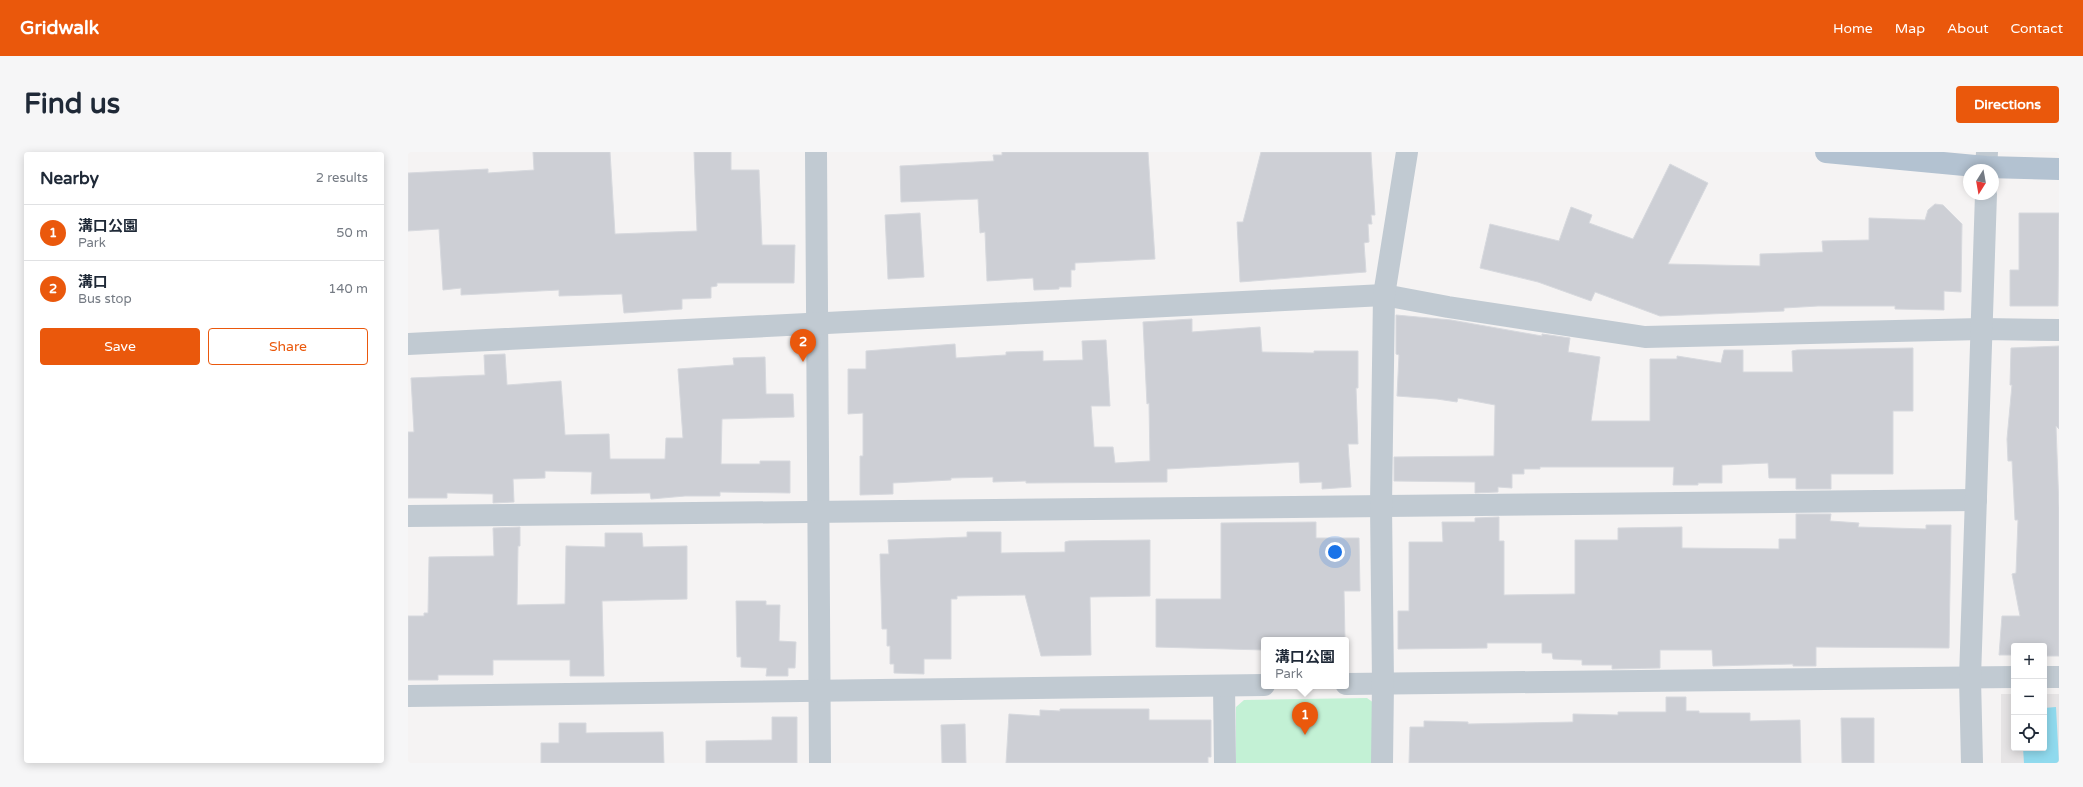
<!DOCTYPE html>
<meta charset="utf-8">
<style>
:root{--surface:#fff;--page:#f6f6f7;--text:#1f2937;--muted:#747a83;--line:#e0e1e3;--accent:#ea580c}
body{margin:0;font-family:"Varela Round","Noto Sans JP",sans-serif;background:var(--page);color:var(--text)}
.controls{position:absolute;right:12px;bottom:12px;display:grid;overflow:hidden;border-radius:4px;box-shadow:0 2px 10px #0003}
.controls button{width:36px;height:36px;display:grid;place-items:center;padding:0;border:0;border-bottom:1px solid var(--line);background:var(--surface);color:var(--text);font:20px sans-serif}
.compass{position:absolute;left:1555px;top:12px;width:36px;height:36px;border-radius:50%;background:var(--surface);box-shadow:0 2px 10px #0003;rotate:191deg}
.you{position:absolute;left:927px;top:400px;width:14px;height:14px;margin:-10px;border:3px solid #fff;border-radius:50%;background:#1a73e8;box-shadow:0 0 0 6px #1a73e833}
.badge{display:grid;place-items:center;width:26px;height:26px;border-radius:50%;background:var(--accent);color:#fff;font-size:13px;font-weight:700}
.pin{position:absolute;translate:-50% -33px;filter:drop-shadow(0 1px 2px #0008)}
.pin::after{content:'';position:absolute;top:21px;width:14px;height:12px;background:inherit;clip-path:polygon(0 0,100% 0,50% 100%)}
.popup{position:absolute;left:853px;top:485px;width:88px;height:52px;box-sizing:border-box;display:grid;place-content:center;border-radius:4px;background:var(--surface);filter:drop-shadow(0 1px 3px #0005);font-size:13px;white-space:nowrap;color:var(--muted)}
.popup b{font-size:15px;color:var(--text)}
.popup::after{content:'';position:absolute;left:50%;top:100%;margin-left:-8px;border:8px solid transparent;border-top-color:var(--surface)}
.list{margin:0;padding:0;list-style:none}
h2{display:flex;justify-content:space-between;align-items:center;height:52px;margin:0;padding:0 16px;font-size:17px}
h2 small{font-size:13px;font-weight:400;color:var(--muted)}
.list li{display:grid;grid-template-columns:26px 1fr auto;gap:12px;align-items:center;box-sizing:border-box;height:56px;padding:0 16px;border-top:1px solid var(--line)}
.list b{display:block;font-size:15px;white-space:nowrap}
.list p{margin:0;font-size:13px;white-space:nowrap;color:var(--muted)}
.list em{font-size:13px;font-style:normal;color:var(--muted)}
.actions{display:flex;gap:8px;padding:12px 16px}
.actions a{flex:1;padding:9px 0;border:1px solid var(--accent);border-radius:4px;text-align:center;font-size:14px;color:var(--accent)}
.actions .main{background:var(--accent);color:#fff}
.icon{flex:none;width:22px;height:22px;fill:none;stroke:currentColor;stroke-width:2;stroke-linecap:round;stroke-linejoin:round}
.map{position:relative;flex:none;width:1651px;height:611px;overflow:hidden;border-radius:4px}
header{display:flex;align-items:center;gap:24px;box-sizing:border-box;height:56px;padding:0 20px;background:var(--accent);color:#fff}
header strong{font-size:19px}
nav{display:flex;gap:22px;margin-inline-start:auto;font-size:14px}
.intro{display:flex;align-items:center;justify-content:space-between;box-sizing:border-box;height:96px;padding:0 24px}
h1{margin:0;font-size:28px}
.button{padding:10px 18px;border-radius:4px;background:var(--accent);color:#fff;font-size:14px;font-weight:700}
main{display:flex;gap:24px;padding:0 24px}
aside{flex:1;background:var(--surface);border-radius:4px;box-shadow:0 2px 10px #0003}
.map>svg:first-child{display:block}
</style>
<header>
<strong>Gridwalk</strong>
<nav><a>Home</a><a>Map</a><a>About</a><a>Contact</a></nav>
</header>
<div class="intro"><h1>Find us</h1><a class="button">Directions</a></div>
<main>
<aside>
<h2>Nearby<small>2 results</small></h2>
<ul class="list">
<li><span class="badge">1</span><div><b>溝口公園</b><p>Park</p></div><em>50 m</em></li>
<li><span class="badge">2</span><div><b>溝口</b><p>Bus stop</p></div><em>140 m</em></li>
</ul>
<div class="actions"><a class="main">Save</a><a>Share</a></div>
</aside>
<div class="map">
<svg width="1651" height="611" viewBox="0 0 1651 611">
<rect width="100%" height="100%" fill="#f5f3f3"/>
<path fill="#e6e4e5" d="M 1593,542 L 1606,542 L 1606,596 L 1636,596 L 1636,542 L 1651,542 L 1651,611 L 1593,611 Z"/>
<path fill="#c3f1d5" d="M 959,546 L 966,551 L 966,611 L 828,611 L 828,555 L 836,548 Z"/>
<path fill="#90daee" d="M 1648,555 L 1651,611 L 1616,611 L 1615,596 L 1636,596 L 1636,556 Z"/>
<g fill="#cdcfd5" stroke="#d7d9de">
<path d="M 125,0 L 202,0 L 207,82 L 289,79 L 286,0 L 323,0 L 323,18 L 351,18 L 354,93 L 387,93 L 386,131 L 309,131 L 309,134 L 303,135 L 303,146 L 274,147 L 274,157 L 216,161 L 214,142 L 151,144 L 151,138 L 53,143 L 53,136 L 35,138 L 31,77 L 0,79 L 0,21 L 80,17 L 80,21 L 126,18 Z"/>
<path d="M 594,0 L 740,0 L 747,107 L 667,111 L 667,118 L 663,118 L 663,135 L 651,135 L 651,137 L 626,138 L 625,126 L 579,129 L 577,80 L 572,81 L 570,47 L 493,50 L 492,14 L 586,9 L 585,3 L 594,3 Z"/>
<path d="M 853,0 L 963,0 L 967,63 L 963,63 L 964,72 L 960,72 L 961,90 L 956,91 L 958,120 L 832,130 L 829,70 L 835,70 Z"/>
<path d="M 1262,12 L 1300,31 L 1260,112 L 1352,114 L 1352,102 L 1415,100 L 1414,89 L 1461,88 L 1461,66 L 1517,68 L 1520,58 L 1527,52 L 1535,53 L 1554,72 L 1553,140 L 1536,139 L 1536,158 L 1487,157 L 1487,154 L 1410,154 L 1376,156 L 1376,159 L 1252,164 L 1187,140 L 1183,149 L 1130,130 L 1072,116 L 1082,72 L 1151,89 L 1163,55 L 1184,63 L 1181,71 L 1225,87 Z"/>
<path d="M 512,61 L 516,125 L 480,127 L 477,63 Z"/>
<path d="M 1611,61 L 1651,61 L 1650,154 L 1602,154 L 1602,118 L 1611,118 Z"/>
<path d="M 988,163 L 1043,168 L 1134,184 L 1134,182 L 1162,186 L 1160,200 L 1192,205 L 1183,269 L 1242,269 L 1242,207 L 1269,207 L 1269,204 L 1313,211 L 1316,198 L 1335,198 L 1335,220 L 1385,220 L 1384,199 L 1389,198 L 1505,196 L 1505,259 L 1485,259 L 1485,322 L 1423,322 L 1423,337 L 1388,337 L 1388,326 L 1361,326 L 1360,311 L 1314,313 L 1314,331 L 1290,331 L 1290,333 L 1265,333 L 1266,315 L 1132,315 L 1132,317 L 1116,317 L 1116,322 L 1104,322 L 1104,336 L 1090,335 L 1090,340 L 1067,341 L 1067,330 L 986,329 L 986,305 L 1086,304 L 1087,253 L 1050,246 L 1049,250 L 1029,247 L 989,244 L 991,203 L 988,202 Z"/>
<path d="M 784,167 L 784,180 L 852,175 L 854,200 L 906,201 L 906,199 L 950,199 L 950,236 L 948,236 L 950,292 L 940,292 L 943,335 L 914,337 L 914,330 L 892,331 L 891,310 L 759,317 L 759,330 L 618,331 L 618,329 L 585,330 L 585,325 L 543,326 L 543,328 L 485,331 L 485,342 L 452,343 L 452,304 L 455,304 L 455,261 L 440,262 L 440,217 L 458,217 L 458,199 L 547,192 L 548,206 L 598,203 L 598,200 L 635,199 L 635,209 L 675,208 L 674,189 L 698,188 L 702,254 L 683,254 L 686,295 L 705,295 L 707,311 L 742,309 L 741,251 L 739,252 L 735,170 Z"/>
<path d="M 1651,194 L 1651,277 L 1648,274 L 1651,356 L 1651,504 L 1636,504 L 1636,494 L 1606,494 L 1606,503 L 1591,503 L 1594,464 L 1612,464 L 1604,422 L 1608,421 L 1610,368 L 1607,368 L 1604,309 L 1600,309 L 1599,287 L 1604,233 L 1602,233 L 1603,196 Z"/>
<path d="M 97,202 L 99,233 L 153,229 L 157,283 L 201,282 L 202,307 L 257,307 L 258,286 L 275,286 L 270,217 L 326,213 L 325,206 L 357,205 L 358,242 L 385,242 L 386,265 L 314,267 L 313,312 L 352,312 L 352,309 L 382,309 L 382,341 L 312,340 L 312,344 L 277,344 L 243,347 L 242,341 L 183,342 L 184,320 L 137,319 L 137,326 L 105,327 L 106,350 L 85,351 L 85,342 L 39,341 L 39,346 L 0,346 L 0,280 L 6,280 L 3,226 L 77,223 L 76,203 Z"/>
<path d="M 1388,362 L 1423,362 L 1422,369 L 1451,371 L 1450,375 L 1518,377 L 1518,373 L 1543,373 L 1541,496 L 1408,495 L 1408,514 L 1385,514 L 1385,512 L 1305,514 L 1304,498 L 1252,498 L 1252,516 L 1204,517 L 1204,513 L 1174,513 L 1174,508 L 1145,507 L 1144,501 L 1134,501 L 1134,491 L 1079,491 L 1079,496 L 990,497 L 990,459 L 1001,459 L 1001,390 L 1035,390 L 1034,370 L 1067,370 L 1067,366 L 1091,365 L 1091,389 L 1096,389 L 1096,443 L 1167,442 L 1167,388 L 1210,388 L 1210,376 L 1274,375 L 1274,396 L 1371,397 L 1371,387 L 1388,387 Z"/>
<path d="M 908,370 L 908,386 L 951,386 L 952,439 L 936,439 L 937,488 L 856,488 L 856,498 L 748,495 L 748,447 L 813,447 L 813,371 Z"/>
<path d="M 112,375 L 112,394 L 110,394 L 109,453 L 157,452 L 158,394 L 197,395 L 197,381 L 234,381 L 235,395 L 279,394 L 279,447 L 194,449 L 196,524 L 162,524 L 162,508 L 85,508 L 85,523 L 30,523 L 30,528 L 0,528 L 0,464 L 16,464 L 16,461 L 20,461 L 21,405 L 86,404 L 85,376 Z"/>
<path d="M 559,380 L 593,380 L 593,401 L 657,400 L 657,390 L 661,389 L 742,388 L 742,444 L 682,445 L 683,503 L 633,504 L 617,443 L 549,444 L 549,447 L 543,447 L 543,507 L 516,507 L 516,522 L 486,521 L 486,512 L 482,512 L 482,494 L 479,494 L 479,477 L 474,477 L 472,402 L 481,402 L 480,388 L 559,385 Z"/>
<path d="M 328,449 L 358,449 L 358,453 L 372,453 L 371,489 L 388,490 L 387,516 L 380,516 L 380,524 L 358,524 L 359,516 L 333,515 L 333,505 L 329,505 Z"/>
<path d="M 1258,545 L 1278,545 L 1278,559 L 1291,559 L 1291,561 L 1342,561 L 1342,569 L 1392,568 L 1393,611 L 1001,611 L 1002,575 L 1016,575 L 1016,569 L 1060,570 L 1060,572 L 1165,570 L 1165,562 L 1210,563 L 1210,560 L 1258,560 Z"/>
<path d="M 652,557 L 741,557 L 741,568 L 803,568 L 803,605 L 800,605 L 800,611 L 598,611 L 601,562 L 632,564 L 632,558 L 652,559 Z"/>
<path d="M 364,565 L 389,565 L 389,611 L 298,611 L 298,589 L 364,588 Z"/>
<path d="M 1433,566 L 1466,566 L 1466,611 L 1434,611 Z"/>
<path d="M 151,571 L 178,571 L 178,581 L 255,580 L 256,611 L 133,611 L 133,591 L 151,591 Z"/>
<path d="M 557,572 L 558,611 L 534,611 L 533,573 Z"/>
</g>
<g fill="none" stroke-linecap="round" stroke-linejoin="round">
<g stroke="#c1cad2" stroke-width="22">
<path d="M 408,0 L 412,611"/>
<path d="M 1578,18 L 1579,0"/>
<path d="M 0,192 L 976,143 L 1040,155 L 1237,185 L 1573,177 L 1651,178"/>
<path d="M 0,364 L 1568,348"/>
<path d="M 1636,525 L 1651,525"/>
<path d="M 938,532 L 1606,525"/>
<path d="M 816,534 L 817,611"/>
<path d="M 0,544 L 856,533"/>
<path d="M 974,611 L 975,531 L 973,353 L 976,143 L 999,0"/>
<path d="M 1564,611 L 1562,526 L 1578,42"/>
</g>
<path stroke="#b3c2d1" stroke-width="22" d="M 1418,0 L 1578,15 L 1651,17"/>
</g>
</svg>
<div class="controls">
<button>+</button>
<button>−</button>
<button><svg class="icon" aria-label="locate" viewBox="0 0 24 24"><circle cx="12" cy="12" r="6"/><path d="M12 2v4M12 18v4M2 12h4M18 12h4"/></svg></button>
</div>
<svg class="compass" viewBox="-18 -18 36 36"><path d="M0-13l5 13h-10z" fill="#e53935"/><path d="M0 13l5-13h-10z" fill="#747a83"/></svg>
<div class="you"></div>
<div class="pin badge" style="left:897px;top:583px">1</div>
<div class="popup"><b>溝口公園</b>Park</div>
<div class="pin badge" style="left:395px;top:210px">2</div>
</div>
</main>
